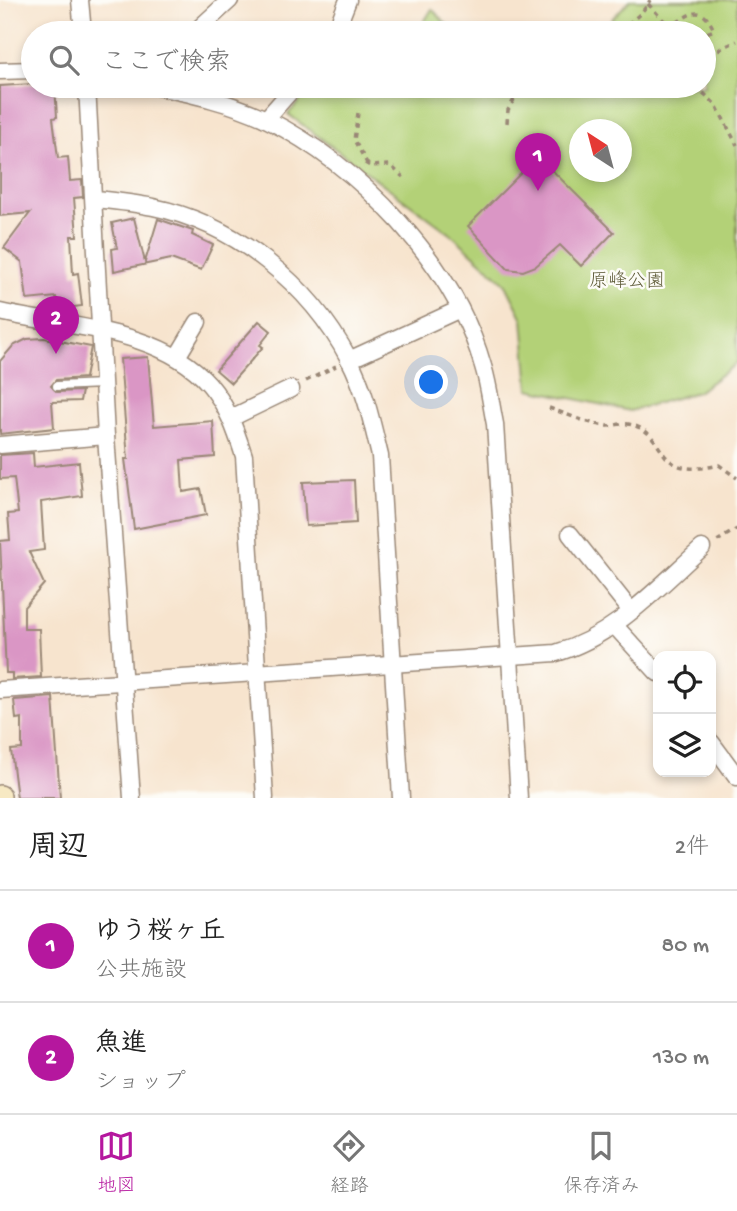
<!DOCTYPE html>
<html lang="ja">
<meta charset="utf-8">
<style>
:root{--surface:#fff;--page:#f2f2f2;--text:#222;--muted:#767676;--line:#e0e0e0;--accent:#b5179e}
body{margin:0;font-family:"Gochi Hand","Klee One",sans-serif;background:var(--page);color:var(--text)}
.controls{position:absolute;right:21px;bottom:21px;display:grid;overflow:hidden;border-radius:14px;box-shadow:0 4px 10px #0003}
.controls button{width:63px;height:63px;display:grid;place-items:center;padding:0;border:0;border-bottom:2px solid var(--line);background:var(--surface);color:var(--text);font:35px sans-serif}
.compass{position:absolute;left:569px;top:119px;width:63px;height:63px;border-radius:50%;background:var(--surface);box-shadow:0 4px 10px #0003;rotate:324deg}
.you{position:absolute;left:432px;top:383px;width:24px;height:24px;margin:-18px;border:5px solid #fff;border-radius:50%;background:#1a73e8;box-shadow:0 0 0 10px #1a73e833}
.badge{display:grid;place-items:center;width:46px;height:46px;border-radius:50%;background:var(--accent);color:#fff;font-size:23px;font-weight:700}
.pin{position:absolute;translate:-50% -58px;filter:drop-shadow(0 2px 4px #0008)}
.pin::after{content:'';position:absolute;top:37px;width:24px;height:21px;background:inherit;clip-path:polygon(0 0,100% 0,50% 100%)}
.list{margin:0;padding:0;list-style:none}
h2{display:flex;justify-content:space-between;align-items:center;height:91px;margin:0;padding:0 28px;font-size:30px}
h2 small{font-size:23px;font-weight:400;color:var(--muted)}
.list li{display:grid;grid-template-columns:46px 1fr auto;gap:21px;align-items:center;box-sizing:border-box;height:112px;padding:0 28px;border-top:2px solid var(--line)}
.list b{display:block;font-size:26px;white-space:nowrap}
.list p{margin:0;font-size:23px;white-space:nowrap;color:var(--muted)}
.list em{font-size:23px;font-style:normal;color:var(--muted)}
.icon{flex:none;width:38px;height:38px;fill:none;stroke:currentColor;stroke-width:2;stroke-linecap:round;stroke-linejoin:round}
.map{position:relative;flex:none;width:737px;height:798px;overflow:hidden}
.search{position:absolute;background:var(--surface);box-shadow:0 4px 10px #0003;left:21px;right:21px;top:21px;height:77px;display:flex;align-items:center;gap:18px;box-sizing:border-box;padding:0 24px;border-radius:38px;color:var(--muted);font-size:26px}
.sheet{height:315px;background:var(--surface)}
nav{display:flex;justify-content:space-around;align-items:center;box-sizing:border-box;height:98px;border-top:2px solid var(--line);background:var(--surface);font-size:19px;color:var(--muted)}
nav a{display:grid;justify-items:center;gap:4px}
nav .on{color:var(--accent)}
.map>svg:first-child{display:block}
</style>
<div class="map">
<svg width="737" height="798" viewBox="0 0 737 798">
<rect width="100%" height="100%" fill="#fdfcf7"/>
<filter id="ink" filterUnits="userSpaceOnUse"><feTurbulence type="fractalNoise" baseFrequency=".0143" numOctaves="2"/><feDisplacementMap in="SourceGraphic" scale="14" xChannelSelector="R" yChannelSelector="G"/><feConvolveMatrix kernelMatrix="1 2 1 2 8 2 1 2 1" color-interpolation-filters="sRGB"/></filter>
<filter id="wash" filterUnits="userSpaceOnUse"><feTurbulence type="fractalNoise" baseFrequency=".00686" numOctaves="4" result="noise"/><feDisplacementMap in="SourceGraphic" scale="28" xChannelSelector="R" yChannelSelector="G"/><feGaussianBlur stdDeviation="1.57" result="paint"/><feColorMatrix in="noise" values="0 0 0 0 0 0 0 0 0 0 0 0 0 0 0 0 0 1.4 0 .05"/><feComposite in="paint" operator="in"/></filter>
<g filter="url(#wash)">
<rect width="100%" height="100%" fill="#f7e4ce"/>
<g fill="#b3d177" stroke="#777e4a" stroke-width="2" fill-rule="evenodd">
<path d="M 630,0 L 737,0 L 737,363 L 697,392 L 630,411 L 529,389 L 523,319 L 505,283 L 452,235 L 288,114 L 313,86 L 704,86 L 704,33 L 581,33 L 607,24 ZM 580,130 L 622,130 L 622,172 L 580,172 Z"/>
<path d="M 432,9 L 455,33 L 417,33 Z"/>
</g>
<g id="blocks">
<g fill="#da96c5">
<path d="M 33,84 L 55,86 L 57,117 L 53,118 L 58,158 L 68,157 L 70,181 L 82,180 L 83,197 L 74,198 L 77,236 L 71,236 L 73,274 L 78,273 L 82,306 L 58,309 L 56,297 L 27,300 L 22,262 L 4,248 L 30,213 L 0,216 L 0,86 Z"/>
<path d="M 538,156 L 614,232 L 581,266 L 560,245 L 536,266 L 523,271 L 508,269 L 468,226 Z"/>
<path d="M 134,218 L 145,262 L 158,219 L 193,231 L 192,235 L 213,245 L 201,270 L 171,259 L 114,271 L 112,249 L 117,248 L 112,223 Z"/>
<path d="M 259,321 L 271,331 L 260,345 L 263,347 L 231,383 L 216,370 Z"/>
<path d="M 44,338 L 91,347 L 85,378 L 56,380 L 51,386 L 57,392 L 82,391 L 80,401 L 52,402 L 54,428 L 0,434 L 0,361 L 13,346 L 27,339 Z"/>
<path d="M 148,357 L 154,426 L 213,421 L 215,457 L 181,460 L 183,492 L 201,489 L 206,515 L 134,529 L 125,459 L 128,459 L 120,359 Z"/>
<path d="M 33,453 L 34,467 L 79,462 L 82,496 L 41,502 L 44,550 L 29,552 L 44,584 L 24,607 L 24,629 L 39,629 L 41,677 L 12,679 L 12,673 L 6,673 L 0,541 L 10,540 L 8,514 L 18,513 L 14,478 L 0,479 L 0,455 Z"/>
<path d="M 354,480 L 356,523 L 306,526 L 303,482 Z"/>
<path d="M 53,697 L 60,798 L 17,798 L 11,750 L 22,749 L 22,718 L 16,719 L 14,700 Z"/>
</g>
</g>
</g>
<g filter="url(#ink)">
<use href="#blocks" fill-opacity="0" stroke="#998776" stroke-width="2"/>
<g fill="none" stroke-linecap="round" stroke-linejoin="round">
<g stroke="#998776" stroke-width="11">
<path id="lane" d="M 57,386 L 103,384"/>
</g>
<g stroke="#998776" stroke-width="19">
<g id="street">
<path d="M 80,0 L 83,33"/>
<path d="M 194,33 L 230,0"/>
<path d="M 335,33 L 348,0"/>
<path d="M 0,71 L 33,70"/>
<path d="M 87,86 L 106,436 L 132,798"/>
<path d="M 153,86 C 191,94 230,102 266,119 C 360,166 454,263 483,366 C 489,385 491,405 495,424 L 519,798"/>
<path d="M 266,119 L 295,86"/>
<path d="M 95,199 C 114,201 134,203 153,207 C 236,224 310,285 349,359 C 365,389 372,423 380,456 L 401,798"/>
<path d="M 0,312 C 68,328 160,328 209,384 C 227,405 236,431 244,456 L 265,798"/>
<path d="M 177,357 L 198,322"/>
<path d="M 349,360 L 460,309"/>
<path d="M 231,418 L 291,389"/>
<path d="M 0,445 L 106,436"/>
<path d="M 570,534 L 631,611"/>
<path d="M 615,626 L 658,673"/>
<path d="M 0,690 L 556,653 C 615,636 657,588 702,548"/>
<path d="M 711,742 L 737,777"/>
</g>
</g>
<g stroke="#998776" stroke-width="24">
<path id="secondary" d="M 0,796 L 0,798"/>
</g>
<g stroke="#998776" stroke-width="3.5" stroke-dasharray="5 5" stroke-linecap="butt">
<path d="M 648,4 L 670,27 C 690,14 701,2 714,30 L 704,34"/>
<path d="M 610,33 C 626,26 642,16 650,0"/>
<path d="M 704,47 L 711,65 L 704,76"/>
<path d="M 709,54 L 737,41"/>
<path d="M 696,86 L 716,105 L 737,145"/>
<path d="M 358,113 L 354,140 L 368,165"/>
<path d="M 507,123 L 508,110 L 522,86"/>
<path d="M 365,163 L 370,166 L 390,165 L 403,177"/>
<path d="M 306,381 L 336,366"/>
<path d="M 549,408 C 567,414 588,424 607,426 C 614,426 621,423 628,424 C 672,432 648,481 719,465 L 737,478"/>
<path d="M 717,541 L 737,529"/>
</g>
<use href="#lane" stroke="#fff" stroke-width="8"/>
<use href="#street" stroke="#fff" stroke-width="16"/>
<use href="#secondary" stroke="#f7e9c3" stroke-width="21"/>
</g>
</g>
<g text-anchor="middle" dominant-baseline="central" stroke-width="5" stroke-linejoin="round" paint-order="stroke">
<g font-size="19" fill="#5f5c39" stroke="#fdfcf7">
<text x="627" y="282">原峰公園</text>
</g>
</g>
</svg>
<div class="controls">
<button><svg class="icon" aria-label="locate" viewBox="0 0 24 24"><circle cx="12" cy="12" r="6"/><path d="M12 2v4M12 18v4M2 12h4M18 12h4"/></svg></button>
<button><svg class="icon" aria-label="layers" viewBox="0 0 24 24"><path d="M12 4l9 5-9 5-9-5zM3 14l9 5 9-5"/></svg></button>
</div>
<svg class="compass" viewBox="-18 -18 36 36"><path d="M0-13l5 13h-10z" fill="#e53935"/><path d="M0 13l5-13h-10z" fill="#767676"/></svg>
<div class="you"></div>
<div class="pin badge" style="left:538px;top:191px">1</div>
<div class="pin badge" style="left:56px;top:354px">2</div>
<div class="search"><svg class="icon" aria-label="search" viewBox="0 0 24 24"><circle cx="10" cy="10" r="6"/><path d="M15 15l6 6"/></svg>ここで検索</div>
</div>
<section class="sheet">
<h2>周辺<small>2件</small></h2>
<ul class="list">
<li><span class="badge">1</span><div><b>ゆう桜ヶ丘</b><p>公共施設</p></div><em>80 m</em></li>
<li><span class="badge">2</span><div><b>魚進</b><p>ショップ</p></div><em>130 m</em></li>
</ul>
</section>
<nav>
<a class="on"><svg class="icon" aria-label="map" viewBox="0 0 24 24"><path d="M3 6l6-2 6 2 6-2v14l-6 2-6-2-6 2zM9 4v14M15 6v14"/></svg>地図</a>
<a><svg class="icon" aria-label="directions" viewBox="0 0 24 24"><path d="M12 3l9 9-9 9-9-9zM9 14v-3h6M13 9l2 2-2 2"/></svg>経路</a>
<a><svg class="icon" aria-label="saved" viewBox="0 0 24 24"><path d="M7 4h10v16l-5-4-5 4z"/></svg>保存済み</a>
</nav>
